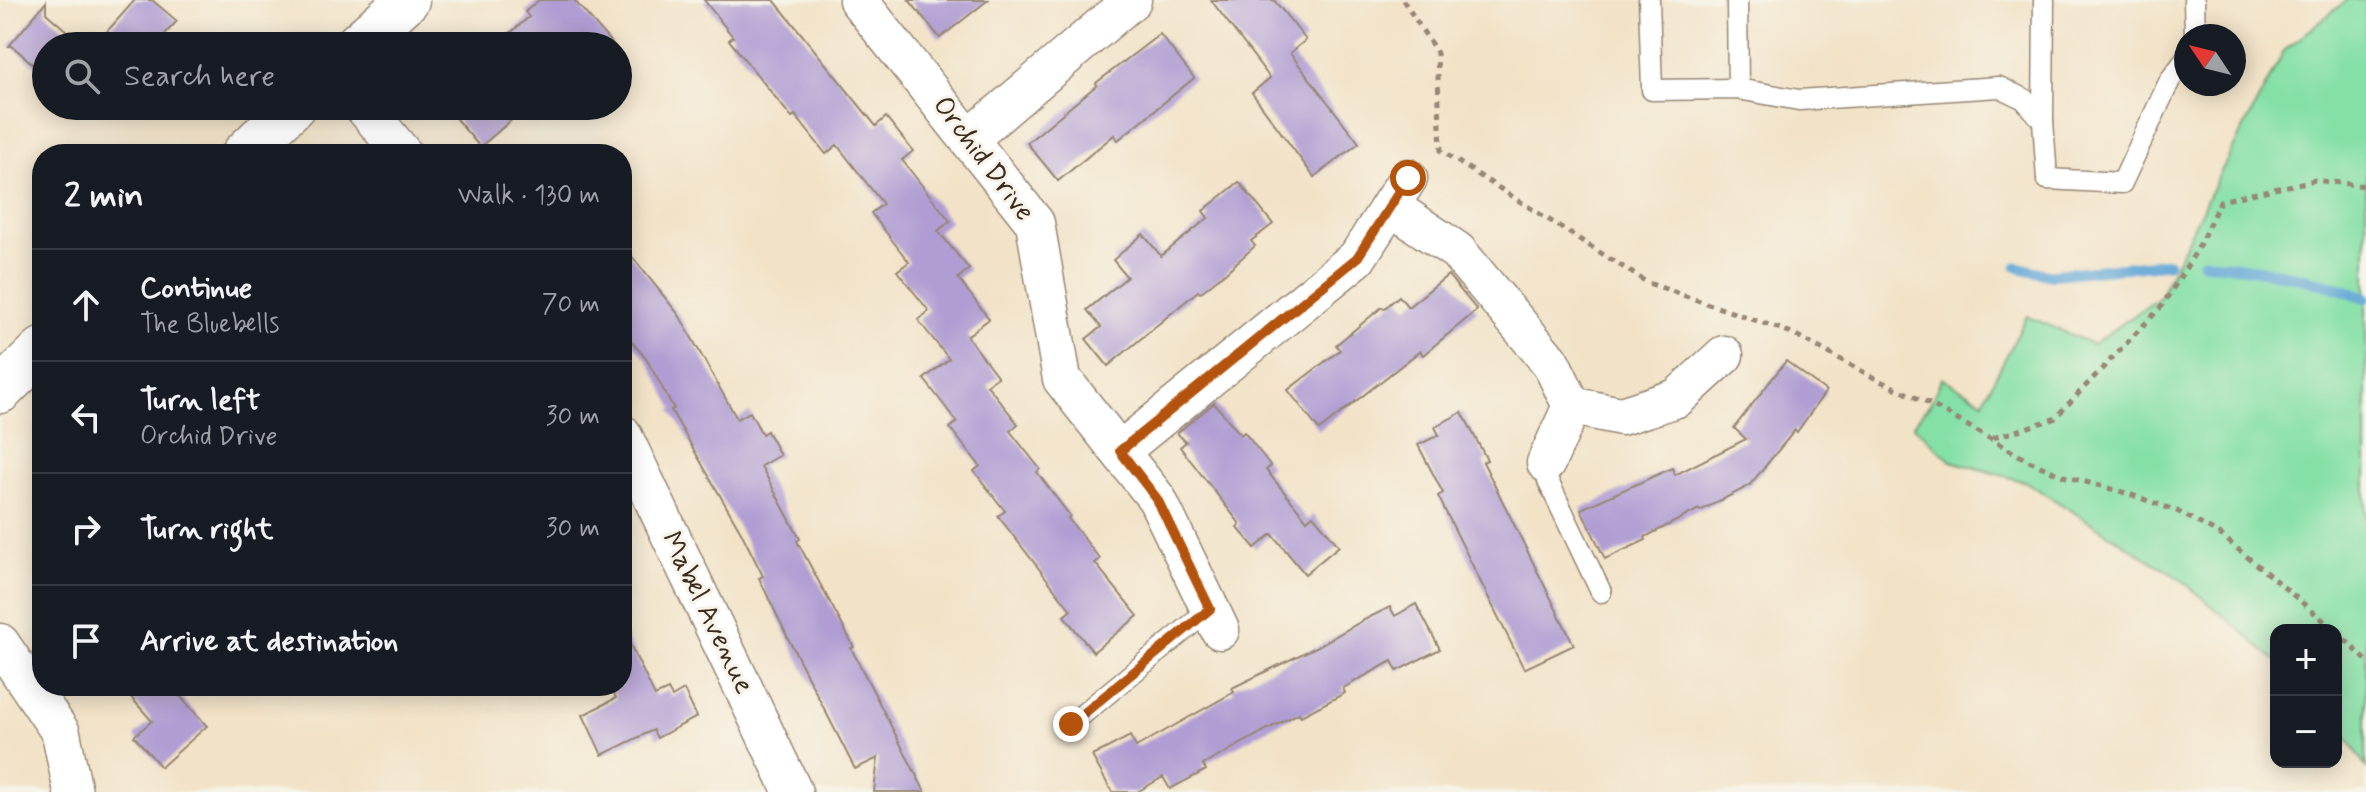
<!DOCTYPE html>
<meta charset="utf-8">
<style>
:root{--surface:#171b24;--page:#242831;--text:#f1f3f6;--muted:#9ea1a6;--line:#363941}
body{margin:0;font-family:Mynerve,sans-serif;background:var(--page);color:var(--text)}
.controls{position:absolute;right:24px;bottom:24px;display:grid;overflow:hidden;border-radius:16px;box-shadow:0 4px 20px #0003}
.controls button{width:72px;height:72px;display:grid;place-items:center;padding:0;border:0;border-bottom:2px solid var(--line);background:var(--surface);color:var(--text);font:40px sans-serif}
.compass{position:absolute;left:2174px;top:24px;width:72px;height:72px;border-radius:50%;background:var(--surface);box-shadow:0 4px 20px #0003;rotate:305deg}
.stop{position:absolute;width:24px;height:24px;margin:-18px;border:6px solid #b45309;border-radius:50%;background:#fff}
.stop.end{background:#b45309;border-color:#fff;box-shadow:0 2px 8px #0008}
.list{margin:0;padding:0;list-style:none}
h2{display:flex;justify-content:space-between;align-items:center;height:104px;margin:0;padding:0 32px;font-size:34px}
h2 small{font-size:26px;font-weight:400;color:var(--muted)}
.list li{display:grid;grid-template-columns:52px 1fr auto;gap:24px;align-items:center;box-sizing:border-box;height:112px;padding:0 32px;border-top:2px solid var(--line)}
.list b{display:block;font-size:30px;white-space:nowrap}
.list p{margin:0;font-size:26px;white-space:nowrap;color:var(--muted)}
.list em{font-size:26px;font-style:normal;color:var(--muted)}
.icon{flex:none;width:44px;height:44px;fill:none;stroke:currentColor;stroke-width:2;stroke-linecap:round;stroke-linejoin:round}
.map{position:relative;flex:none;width:2366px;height:792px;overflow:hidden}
.search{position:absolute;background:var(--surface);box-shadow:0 4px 20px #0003;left:32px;top:32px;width:600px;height:88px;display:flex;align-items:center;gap:20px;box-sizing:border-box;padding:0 28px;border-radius:44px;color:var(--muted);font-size:30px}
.panel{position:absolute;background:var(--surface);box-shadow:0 4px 20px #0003;left:32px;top:144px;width:600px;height:552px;border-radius:32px}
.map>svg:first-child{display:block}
</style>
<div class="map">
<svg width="2366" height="792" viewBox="0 0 2366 792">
<rect width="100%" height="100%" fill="#f7f3e8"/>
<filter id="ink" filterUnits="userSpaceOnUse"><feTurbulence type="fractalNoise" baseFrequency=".0125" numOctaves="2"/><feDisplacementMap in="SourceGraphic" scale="16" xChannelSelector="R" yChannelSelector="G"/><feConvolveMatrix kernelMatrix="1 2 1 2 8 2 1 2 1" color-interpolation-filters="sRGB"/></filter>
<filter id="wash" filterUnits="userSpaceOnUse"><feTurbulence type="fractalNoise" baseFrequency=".006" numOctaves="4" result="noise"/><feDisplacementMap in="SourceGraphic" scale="32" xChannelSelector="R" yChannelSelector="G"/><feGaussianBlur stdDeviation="1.8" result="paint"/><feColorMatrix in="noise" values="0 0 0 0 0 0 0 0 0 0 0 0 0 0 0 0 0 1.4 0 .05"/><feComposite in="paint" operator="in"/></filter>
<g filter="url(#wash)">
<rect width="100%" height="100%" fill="#f2e3c8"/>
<path fill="#85e0a6" stroke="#608562" stroke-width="2" d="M 2347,0 L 2366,0 L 2366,767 L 2336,720 L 2336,630 L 2276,630 L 2276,661 L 2183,581 L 2026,482 L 1951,461 L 1913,425 L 1930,404 L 1942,378 L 1983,401 L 2027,316 L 2093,344 L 2159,298 L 2213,187 L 2284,51 Z"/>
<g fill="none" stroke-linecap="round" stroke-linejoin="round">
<g stroke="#5ea6d5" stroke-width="11">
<path d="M 2203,262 C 2259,269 2313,277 2366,298"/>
<path d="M 2017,267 L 2049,275 L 2168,263"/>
</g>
</g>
<g id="blocks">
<g fill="#b19dd3">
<path d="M 135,0 L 152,0 L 177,21 L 154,46 L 94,46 Z"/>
<path d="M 539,0 L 574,0 L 614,46 L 495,46 L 529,17 L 525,12 Z"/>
<path d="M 704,0 L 774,0 L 876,126 L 886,117 L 913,151 L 902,160 L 950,221 L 938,231 L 969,269 L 958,278 L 989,319 L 967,336 L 998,377 L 987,385 L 1018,424 L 1010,431 L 1040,469 L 1037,472 L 1070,516 L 1068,518 L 1100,559 L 1095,563 L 1138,616 L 1093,652 L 1064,616 L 1071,610 L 998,516 L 1005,511 L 974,471 L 980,466 L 950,428 L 957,422 L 924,379 L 949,359 L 918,320 L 929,311 L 897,271 L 909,262 L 871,213 L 883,204 L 837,145 L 826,154 L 795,115 L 792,118 L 729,40 L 733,37 Z"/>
<path d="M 909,0 L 988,0 L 940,38 Z"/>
<path d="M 1211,0 L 1274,0 L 1306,40 L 1290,53 L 1359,143 L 1314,177 L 1252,93 L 1270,78 Z"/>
<path d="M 46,2 L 46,13 L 84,46 L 46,46 L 46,75 L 12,46 L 9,46 Z"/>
<path d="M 1160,34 L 1194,78 L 1118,140 L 1114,135 L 1058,181 L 1027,143 L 1097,85 L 1096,83 Z"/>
<path d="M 445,106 L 528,106 L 480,147 Z"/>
<path d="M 1239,182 L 1273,224 L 1251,241 L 1255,246 L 1225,273 L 1200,293 L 1198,291 L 1108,366 L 1086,339 L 1101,327 L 1087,310 L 1127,277 L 1113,260 L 1143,234 L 1161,256 L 1208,218 L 1203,211 Z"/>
<path d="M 622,244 L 679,315 L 737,419 L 750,412 L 762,434 L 767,431 L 780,455 L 761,466 L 800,539 L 797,541 L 854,647 L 851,648 L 925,792 L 874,792 L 878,758 L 855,769 L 788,638 L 759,578 L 763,576 L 741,532 L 671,410 L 674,409 L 647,360 L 622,330 Z"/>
<path d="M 1448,275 L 1477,310 L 1423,355 L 1420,351 L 1319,430 L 1288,390 L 1340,350 L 1336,345 L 1382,307 L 1384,309 L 1399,296 L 1408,307 Z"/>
<path d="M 1786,361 L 1826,391 L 1797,432 L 1795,430 L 1749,486 L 1700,511 L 1699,509 L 1645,537 L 1646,540 L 1605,559 L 1581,509 L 1672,468 L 1675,475 L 1746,439 L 1734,428 Z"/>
<path d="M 1214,403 L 1241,435 L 1244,432 L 1271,466 L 1266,470 L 1307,520 L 1313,515 L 1339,546 L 1305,574 L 1272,534 L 1255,548 L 1237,527 L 1240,524 L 1180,447 L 1186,442 L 1177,433 Z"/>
<path d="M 1462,412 L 1487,460 L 1483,462 L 1574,645 L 1524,669 L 1438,496 L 1443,493 L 1418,445 L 1439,435 L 1435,427 Z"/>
<path d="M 1416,604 L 1440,649 L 1397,671 L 1392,661 L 1343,688 L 1345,693 L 1301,716 L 1299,713 L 1266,730 L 1203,765 L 1206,770 L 1170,789 L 1163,777 L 1137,792 L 1112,792 L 1092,756 L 1130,736 L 1136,747 L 1234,692 L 1232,688 L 1318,646 L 1364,620 L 1390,607 L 1395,616 Z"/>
<path d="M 622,628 L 655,696 L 668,690 L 672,697 L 684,690 L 697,717 L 657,738 L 653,730 L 602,755 L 583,715 L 616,698 L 610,686 L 622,686 Z"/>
<path d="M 121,686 L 171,686 L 207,726 L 161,767 L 134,736 L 152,721 Z"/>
</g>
</g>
</g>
<g filter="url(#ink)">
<use href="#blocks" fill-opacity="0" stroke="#968673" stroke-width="2"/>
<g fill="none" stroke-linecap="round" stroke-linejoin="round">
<g stroke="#968673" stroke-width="23">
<g id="lane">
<path d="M 1649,0 L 1652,90 L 1738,89 L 1799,100 L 1999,87 L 2024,99 L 2043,121"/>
<path d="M 1737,0 L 1738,89"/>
<path d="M 2044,0 L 2043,121 L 2047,179 L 2122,183 L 2170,80 L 2186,59"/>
<path d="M 2194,0 L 2195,36"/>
<path d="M 1546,463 L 1548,481 L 1601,592"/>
<path d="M 1071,724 L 1210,609"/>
</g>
</g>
<g stroke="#968673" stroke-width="41">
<g id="street">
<path d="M 858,0 L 1035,223 L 1062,379 L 1157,499 L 1220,630"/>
<path d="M 363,106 L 403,154"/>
<path d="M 969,139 L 1132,0"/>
<path d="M 1390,206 L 1457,251 L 1551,363 L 1572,406 L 1621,416 L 1677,398 L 1724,355"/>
<path d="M 622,434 L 793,792"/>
<path d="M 1120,451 L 1357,258 L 1408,178"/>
<path d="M 1546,463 L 1572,406"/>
<path d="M 0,643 L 61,733 L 73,792"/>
</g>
</g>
<g stroke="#968673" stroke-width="47">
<g id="secondary">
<path d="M 356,46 L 407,0"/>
<path d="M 244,154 L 293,106"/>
<path d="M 0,391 L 42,350"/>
</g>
</g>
<g stroke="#968673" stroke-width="5" stroke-dasharray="6 6" stroke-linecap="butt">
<path d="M 1403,0 L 1437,53 L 1441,151 L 1648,283 L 1792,333 L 1880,381 L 1930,404 L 2027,460 L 2060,475 L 2126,493 L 2177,511 L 2221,535 L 2335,630"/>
<path d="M 1993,438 L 2054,419 L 2162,306 L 2197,250 L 2220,201 L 2315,180 L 2366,186"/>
<path d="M 2336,631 L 2366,660"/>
</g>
<use href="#lane" stroke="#fff" stroke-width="20"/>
<use href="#street" stroke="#fff" stroke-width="38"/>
<use href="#secondary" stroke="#fff" stroke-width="44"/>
</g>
</g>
<g fill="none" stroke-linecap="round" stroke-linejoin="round" filter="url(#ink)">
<path stroke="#b45309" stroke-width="10" d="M 1071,724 L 1210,609 L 1157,499 L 1120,451 L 1357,258 L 1408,178"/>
</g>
<g text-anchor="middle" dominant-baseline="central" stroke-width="6" stroke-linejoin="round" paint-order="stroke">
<g font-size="28" fill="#3b2a1e" stroke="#f7f3e8">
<text transform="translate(983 159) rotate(53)">Orchid Drive</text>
<text transform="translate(707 613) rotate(64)">Mabel Avenue</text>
</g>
</g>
</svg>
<div class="controls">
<button>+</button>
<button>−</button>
</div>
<svg class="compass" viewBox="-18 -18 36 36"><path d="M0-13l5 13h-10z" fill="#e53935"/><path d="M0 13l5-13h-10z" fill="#9ea1a6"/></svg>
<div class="stop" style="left:1408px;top:178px"></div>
<div class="stop end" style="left:1071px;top:724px"></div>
<div class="search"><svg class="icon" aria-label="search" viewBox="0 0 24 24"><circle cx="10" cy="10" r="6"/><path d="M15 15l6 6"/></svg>Search here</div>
<section class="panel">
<h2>2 min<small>Walk · 130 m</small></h2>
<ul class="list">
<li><svg class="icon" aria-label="ahead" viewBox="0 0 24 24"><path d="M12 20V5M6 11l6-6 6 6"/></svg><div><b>Continue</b><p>The Bluebells</p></div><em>70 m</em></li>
<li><svg class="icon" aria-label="left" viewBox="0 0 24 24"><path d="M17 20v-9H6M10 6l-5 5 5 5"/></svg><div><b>Turn left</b><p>Orchid Drive</p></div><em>30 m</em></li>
<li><svg class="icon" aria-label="right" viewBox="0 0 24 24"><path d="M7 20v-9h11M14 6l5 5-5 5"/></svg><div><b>Turn right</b></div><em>30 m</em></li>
<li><svg class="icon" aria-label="arrive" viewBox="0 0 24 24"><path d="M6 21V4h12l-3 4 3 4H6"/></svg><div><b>Arrive at destination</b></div></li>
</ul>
</section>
</div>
